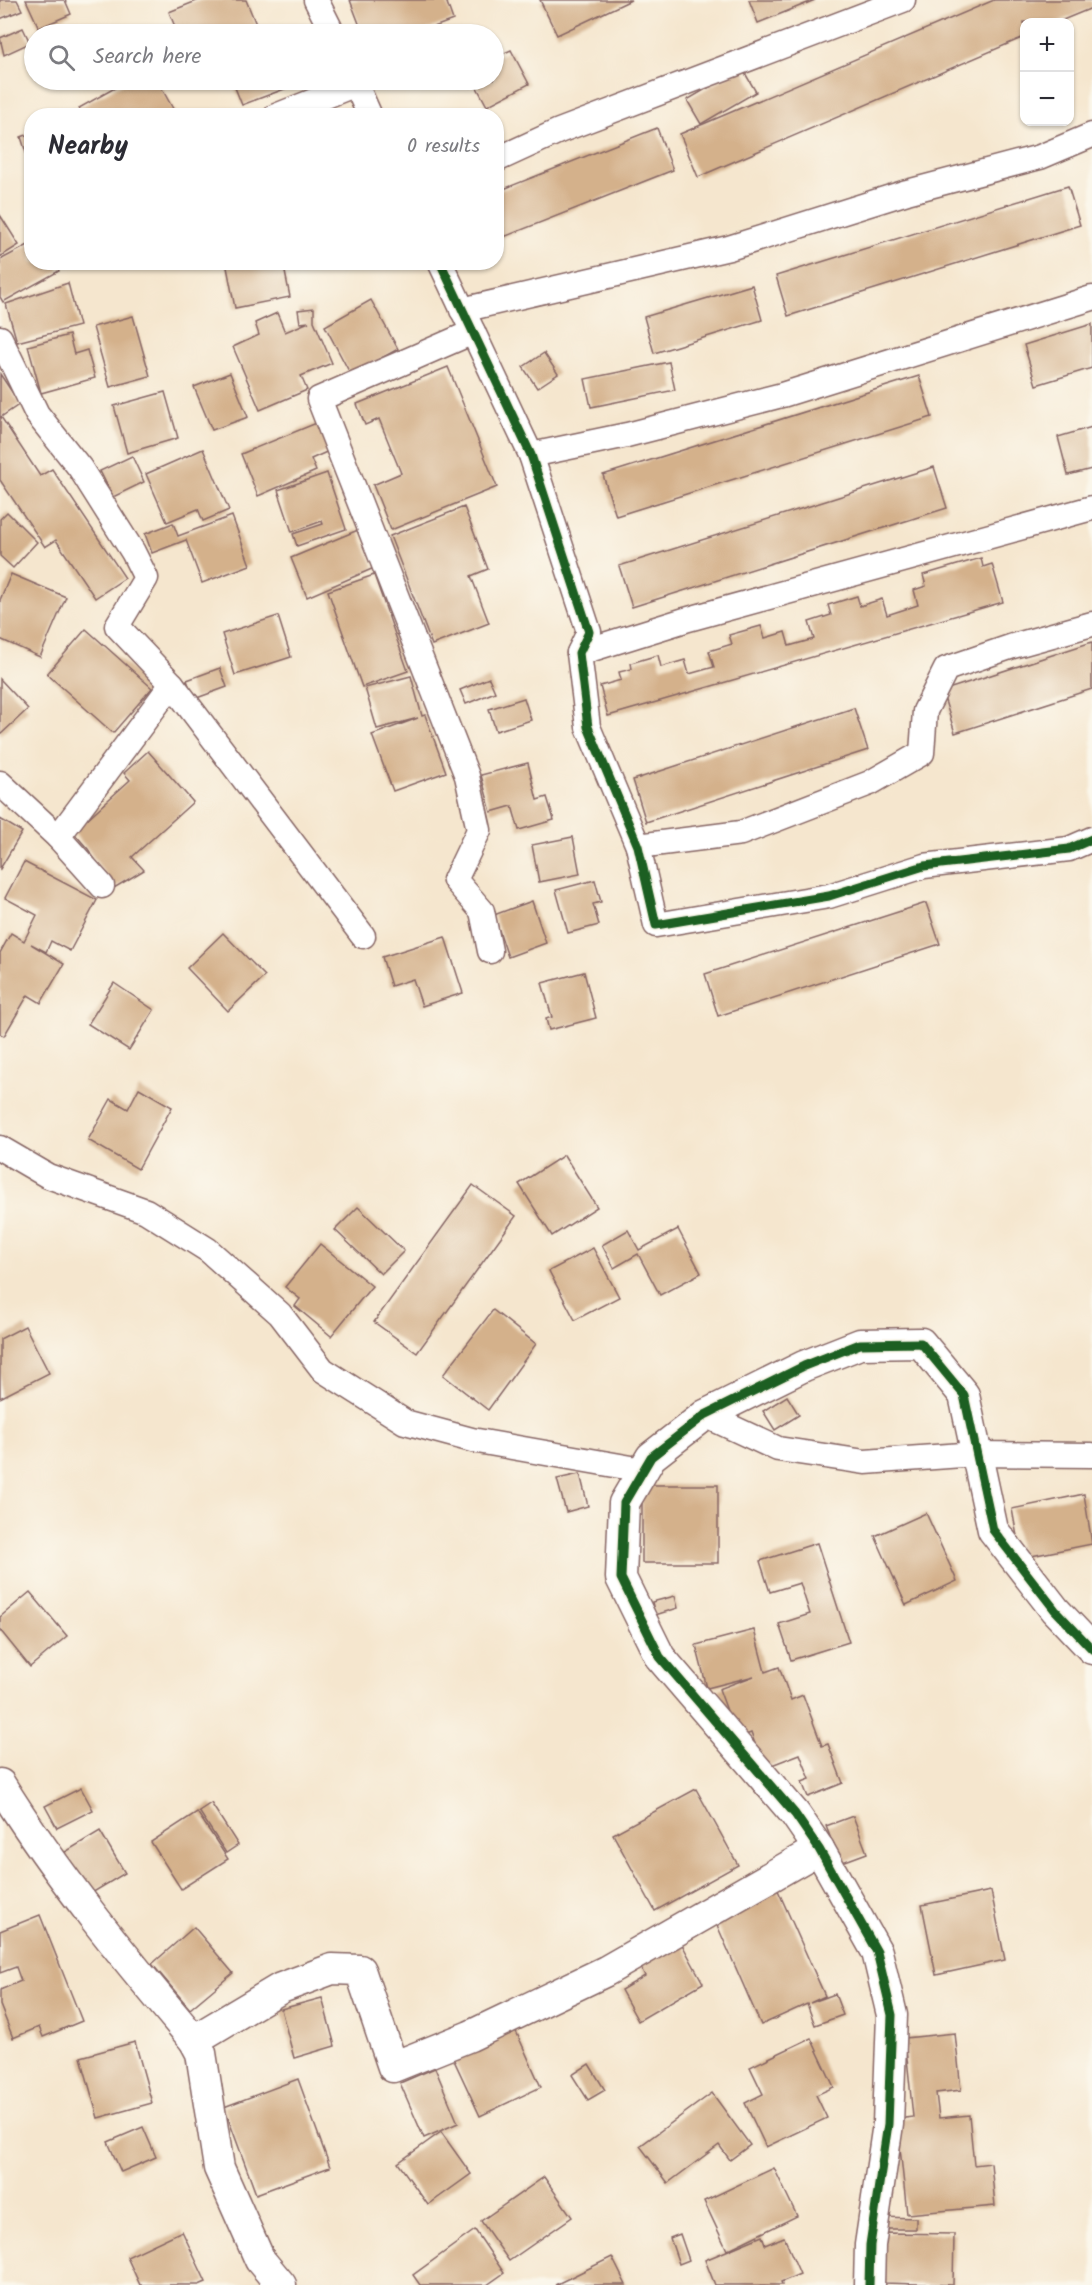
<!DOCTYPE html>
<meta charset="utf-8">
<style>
:root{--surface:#fff;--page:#f2f2f3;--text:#2b2b33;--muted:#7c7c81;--line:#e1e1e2}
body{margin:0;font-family:Kalam,sans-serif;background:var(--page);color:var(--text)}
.controls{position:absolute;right:18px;top:18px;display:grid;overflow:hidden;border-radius:12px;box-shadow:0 2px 4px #0004}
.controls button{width:54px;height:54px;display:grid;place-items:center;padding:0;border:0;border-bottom:2px solid var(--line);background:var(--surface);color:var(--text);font:30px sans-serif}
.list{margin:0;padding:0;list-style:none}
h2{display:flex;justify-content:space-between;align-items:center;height:78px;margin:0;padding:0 24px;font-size:26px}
h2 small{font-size:20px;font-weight:400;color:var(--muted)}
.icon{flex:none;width:33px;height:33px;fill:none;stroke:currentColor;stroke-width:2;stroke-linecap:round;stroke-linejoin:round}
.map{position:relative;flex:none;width:1092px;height:2285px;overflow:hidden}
.search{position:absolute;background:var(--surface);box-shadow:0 2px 4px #0004;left:24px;top:24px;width:480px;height:66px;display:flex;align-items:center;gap:15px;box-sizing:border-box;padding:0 21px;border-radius:33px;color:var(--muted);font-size:22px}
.panel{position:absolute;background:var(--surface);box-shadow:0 2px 4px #0004;left:24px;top:108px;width:480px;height:162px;border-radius:24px}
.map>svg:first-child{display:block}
</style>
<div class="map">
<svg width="1092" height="2285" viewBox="0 0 1092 2285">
<rect width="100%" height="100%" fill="#fbf7ec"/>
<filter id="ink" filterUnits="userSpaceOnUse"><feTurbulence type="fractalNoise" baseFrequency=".0167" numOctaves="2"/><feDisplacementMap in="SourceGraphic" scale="12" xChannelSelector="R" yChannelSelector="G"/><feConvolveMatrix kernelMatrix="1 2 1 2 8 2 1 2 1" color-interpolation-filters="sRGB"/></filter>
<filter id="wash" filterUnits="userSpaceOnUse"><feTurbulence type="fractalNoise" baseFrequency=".008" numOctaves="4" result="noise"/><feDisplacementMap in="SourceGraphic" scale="24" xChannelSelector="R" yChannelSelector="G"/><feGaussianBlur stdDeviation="1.35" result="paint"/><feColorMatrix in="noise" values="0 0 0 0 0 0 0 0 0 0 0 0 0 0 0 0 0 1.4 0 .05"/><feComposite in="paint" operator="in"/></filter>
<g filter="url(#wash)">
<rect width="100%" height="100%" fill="#f5e6ce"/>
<g id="blocks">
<g fill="#d4b18b">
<path d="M 0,0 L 17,0 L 22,10 L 0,19 Z"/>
<path d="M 26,0 L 65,0 L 71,14 L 39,28 Z"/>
<path d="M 199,0 L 246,0 L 260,34 L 178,34 L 169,12 Z"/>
<path d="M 350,0 L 446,0 L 453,20 L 415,34 L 363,34 Z"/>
<path d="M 540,0 L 631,0 L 557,35 Z"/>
<path d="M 749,0 L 815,0 L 758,23 Z"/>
<path d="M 994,0 L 1092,0 L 1092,8 L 1058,22 L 1024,22 L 1024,37 L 698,177 L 680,134 Z"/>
<path d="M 23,28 L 30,43 L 4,55 L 0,38 Z"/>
<path d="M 494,46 L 498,56 L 511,50 L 529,84 L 487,106 L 473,80 L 494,80 Z"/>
<path d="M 742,68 L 756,92 L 701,124 L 687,100 Z"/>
<path d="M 129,80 L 157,80 L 177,116 L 83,116 L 79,108 Z"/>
<path d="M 232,80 L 284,80 L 287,88 L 242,105 Z"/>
<path d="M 657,128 L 673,170 L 496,240 L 496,192 Z"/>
<path d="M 32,133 L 32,168 L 31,168 L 21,137 Z"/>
<path d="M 1068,186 L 1080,225 L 788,316 L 776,276 Z"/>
<path d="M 0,215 L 19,245 L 0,257 Z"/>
<path d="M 32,243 L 32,262 L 55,262 L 59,271 L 3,302 L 0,297 L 0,260 Z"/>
<path d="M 226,262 L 283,262 L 290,297 L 235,308 Z"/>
<path d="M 68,283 L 79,326 L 17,342 L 6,304 Z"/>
<path d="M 752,285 L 762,320 L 654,353 L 644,317 Z"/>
<path d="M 371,300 L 398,349 L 351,375 L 325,326 Z"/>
<path d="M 314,308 L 314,321 L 332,363 L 301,376 L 307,390 L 260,410 L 233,347 L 259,335 L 255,323 L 277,313 L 285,332 L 309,322 L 300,323 L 298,310 Z"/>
<path d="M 133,316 L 150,376 L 110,387 L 93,327 Z"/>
<path d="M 1092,324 L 1092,368 L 1036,385 L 1024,345 Z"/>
<path d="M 69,335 L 74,354 L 87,350 L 95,378 L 41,393 L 28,346 Z"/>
<path d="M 544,353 L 558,374 L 537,388 L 523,367 Z"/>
<path d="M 669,362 L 675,390 L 591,407 L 585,379 Z"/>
<path d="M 448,367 L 497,487 L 391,530 L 373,485 L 401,473 L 379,419 L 365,425 L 357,404 Z"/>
<path d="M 230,373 L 248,417 L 212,430 L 194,387 Z"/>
<path d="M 0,374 L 20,404 L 1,417 L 40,476 L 52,469 L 125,578 L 95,598 L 56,540 L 45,547 L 0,480 Z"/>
<path d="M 919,376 L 932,417 L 616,516 L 603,475 Z"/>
<path d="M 165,392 L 178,438 L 127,453 L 114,406 Z"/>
<path d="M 319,422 L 331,450 L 311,459 L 316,471 L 258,496 L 241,454 Z"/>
<path d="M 1092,427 L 1092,469 L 1068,475 L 1058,437 Z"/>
<path d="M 203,449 L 229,510 L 203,521 L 198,509 L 167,522 L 146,474 Z"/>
<path d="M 132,456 L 144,482 L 113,497 L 100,471 Z"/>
<path d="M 934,467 L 947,508 L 632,607 L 619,566 Z"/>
<path d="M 327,473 L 346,529 L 297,546 L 293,534 L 323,524 L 322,521 L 292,532 L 278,490 Z"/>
<path d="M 464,507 L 488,569 L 471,576 L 489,623 L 432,645 L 390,536 Z"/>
<path d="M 7,512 L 37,542 L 13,568 L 0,556 L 0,519 Z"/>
<path d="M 232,516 L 250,565 L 202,583 L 186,540 L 152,553 L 145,534 L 173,523 L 178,536 Z"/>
<path d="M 358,530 L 374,568 L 307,597 L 291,558 Z"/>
<path d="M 981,558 L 983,567 L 992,564 L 1003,602 L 608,716 L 600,686 L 621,680 L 619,672 L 632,669 L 631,663 L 658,655 L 661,667 L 685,660 L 689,674 L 714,667 L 709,651 L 732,644 L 729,635 L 761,626 L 765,638 L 785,632 L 789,646 L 814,639 L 809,622 L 831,615 L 828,605 L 857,596 L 860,606 L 882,599 L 887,615 L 918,605 L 914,590 L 926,586 L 923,575 Z"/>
<path d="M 11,574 L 66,597 L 40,657 L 0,639 L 0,600 Z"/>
<path d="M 374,575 L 408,671 L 362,687 L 328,591 Z"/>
<path d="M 278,616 L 291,657 L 235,675 L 222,634 Z"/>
<path d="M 86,629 L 152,688 L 113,733 L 47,674 Z"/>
<path d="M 1092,642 L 1092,689 L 955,733 L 942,691 Z"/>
<path d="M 220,668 L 227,687 L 194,699 L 187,680 Z"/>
<path d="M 411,676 L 422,716 L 425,715 L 446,772 L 393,791 L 372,735 L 418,718 L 377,729 L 365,688 Z"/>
<path d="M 489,678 L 495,692 L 466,704 L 460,690 Z"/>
<path d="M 0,679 L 28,709 L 0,735 Z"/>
<path d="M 524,698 L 531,720 L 496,731 L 489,709 Z"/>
<path d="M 854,708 L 868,750 L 646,822 L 633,780 Z"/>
<path d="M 148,751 L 193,802 L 132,857 L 144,870 L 114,888 L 88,849 L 73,832 L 130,780 L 124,773 Z"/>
<path d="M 528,763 L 537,800 L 547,797 L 554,820 L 519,830 L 512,806 L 491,812 L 481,775 Z"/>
<path d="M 0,819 L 22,832 L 0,869 Z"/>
<path d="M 573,837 L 580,874 L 539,882 L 532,845 Z"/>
<path d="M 24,862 L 97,900 L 70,951 L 51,941 L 46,952 L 31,944 L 64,964 L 41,1003 L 28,995 L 4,1036 L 0,1034 L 0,953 L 11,933 L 24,941 L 37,915 L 5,898 Z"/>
<path d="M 595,880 L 601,902 L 593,904 L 599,925 L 568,933 L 556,890 Z"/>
<path d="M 532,901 L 546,943 L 508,957 L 494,915 Z"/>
<path d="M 926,903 L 940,944 L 718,1016 L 705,974 Z"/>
<path d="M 223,933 L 265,976 L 228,1011 L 187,968 Z"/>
<path d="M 445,937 L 463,993 L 422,1006 L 413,979 L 391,986 L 382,957 Z"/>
<path d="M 584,972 L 596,1018 L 549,1030 L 546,1019 L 552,1017 L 542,983 Z"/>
<path d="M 114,983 L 154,1010 L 129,1050 L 88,1024 Z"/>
<path d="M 139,1088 L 172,1107 L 138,1169 L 88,1140 L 111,1099 L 128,1109 Z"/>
<path d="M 564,1155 L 597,1207 L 552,1236 L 519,1184 Z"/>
<path d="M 473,1185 L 516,1216 L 417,1353 L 374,1322 Z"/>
<path d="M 358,1207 L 404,1251 L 381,1274 L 335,1230 Z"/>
<path d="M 678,1229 L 701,1273 L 660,1295 L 638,1254 L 614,1268 L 602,1245 L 628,1230 L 639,1250 Z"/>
<path d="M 320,1244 L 372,1286 L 331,1336 L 295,1306 L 300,1299 L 285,1287 Z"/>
<path d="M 593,1248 L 619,1297 L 575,1320 L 549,1271 Z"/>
<path d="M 493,1310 L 536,1344 L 488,1410 L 443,1375 Z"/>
<path d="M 25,1326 L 49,1373 L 0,1398 L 0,1339 Z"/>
<path d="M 787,1396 L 799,1415 L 775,1430 L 763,1411 Z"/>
<path d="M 580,1474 L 588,1506 L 566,1512 L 557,1479 Z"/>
<rect x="642" y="1485" width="76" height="78"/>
<path d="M 1084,1494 L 1092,1544 L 1021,1558 L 1012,1509 Z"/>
<path d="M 926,1513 L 957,1581 L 906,1605 L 875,1536 Z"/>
<path d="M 817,1543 L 849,1642 L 791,1660 L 779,1624 L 810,1614 L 800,1583 L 770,1592 L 760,1561 Z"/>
<path d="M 30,1592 L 67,1636 L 30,1667 L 0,1630 L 0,1617 Z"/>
<path d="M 675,1596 L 678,1608 L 655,1615 L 652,1602 Z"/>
<path d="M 754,1630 L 765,1672 L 779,1667 L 791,1700 L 803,1695 L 822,1746 L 828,1744 L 843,1783 L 808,1797 L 802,1782 L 810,1779 L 800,1754 L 764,1768 L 751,1733 L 737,1738 L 719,1689 L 754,1676 L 707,1688 L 696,1645 Z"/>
<path d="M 81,1788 L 93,1810 L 57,1828 L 45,1806 Z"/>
<path d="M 696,1789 L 738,1865 L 655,1911 L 613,1834 Z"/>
<path d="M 211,1803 L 238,1845 L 226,1853 L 199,1811 Z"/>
<path d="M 197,1812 L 228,1859 L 181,1889 L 151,1842 Z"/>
<path d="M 853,1816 L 867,1853 L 840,1863 L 826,1826 Z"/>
<path d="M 100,1831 L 125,1873 L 82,1899 L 57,1857 Z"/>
<path d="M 777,1888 L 825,1996 L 810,2003 L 835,1994 L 843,2015 L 815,2025 L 807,2004 L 761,2025 L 713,1916 Z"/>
<path d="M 991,1891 L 1005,1960 L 936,1975 L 922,1905 Z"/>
<path d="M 40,1915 L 82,2021 L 43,2037 L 39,2027 L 13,2038 L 0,2005 L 0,1990 L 21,1981 L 16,1967 L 0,1973 L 0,1931 Z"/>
<path d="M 194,1927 L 233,1973 L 190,2009 L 152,1964 Z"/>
<path d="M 678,1937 L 703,1983 L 638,2021 L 621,1990 L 645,1976 L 637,1960 Z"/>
<path d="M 322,1998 L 335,2046 L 294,2058 L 281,2009 Z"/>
<path d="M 515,2029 L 541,2087 L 480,2116 L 453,2058 Z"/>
<path d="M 955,2033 L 961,2090 L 936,2093 L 939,2118 L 969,2115 L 974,2165 L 991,2163 L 995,2206 L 907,2214 L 897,2119 L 913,2117 L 905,2038 Z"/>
<path d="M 811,2038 L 834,2087 L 816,2095 L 827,2118 L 766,2147 L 745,2103 L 763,2094 L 750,2067 Z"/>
<path d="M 135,2042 L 152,2103 L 98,2118 L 81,2057 Z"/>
<path d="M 589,2064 L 605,2090 L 588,2100 L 572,2075 Z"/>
<path d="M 435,2068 L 458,2123 L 424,2138 L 400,2083 Z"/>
<path d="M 298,2079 L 330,2167 L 256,2194 L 224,2107 Z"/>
<path d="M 712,2093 L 750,2145 L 730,2160 L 719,2145 L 668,2183 L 640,2146 Z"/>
<path d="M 143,2127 L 156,2157 L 121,2172 L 108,2142 Z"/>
<path d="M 441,2132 L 471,2174 L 428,2205 L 398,2163 Z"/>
<path d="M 774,2168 L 797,2216 L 727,2250 L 704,2201 Z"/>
<path d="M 544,2177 L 572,2217 L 509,2261 L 481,2221 Z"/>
<path d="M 879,2217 L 916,2218 L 916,2229 L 879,2229 Z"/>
<path d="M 475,2230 L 504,2273 L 487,2285 L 420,2285 L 413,2275 Z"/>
<path d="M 182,2231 L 206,2282 L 199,2285 L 140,2285 L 127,2257 Z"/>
<path d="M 883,2233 L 954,2234 L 953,2285 L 883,2283 Z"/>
<path d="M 680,2234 L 689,2260 L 679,2264 L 670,2238 Z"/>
<path d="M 762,2236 L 765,2245 L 784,2237 L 800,2274 L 781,2282 L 782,2285 L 715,2285 L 705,2260 Z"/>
<path d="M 612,2257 L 626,2285 L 555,2285 Z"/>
</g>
</g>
</g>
<g filter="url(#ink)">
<use href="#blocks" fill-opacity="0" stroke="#866564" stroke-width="1.5"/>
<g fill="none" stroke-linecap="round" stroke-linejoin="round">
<g stroke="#866564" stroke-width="27">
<g id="minor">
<path d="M 316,0 L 333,34"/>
<path d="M 354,80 L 370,116"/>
<path d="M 276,116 L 356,84"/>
<path d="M 496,160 L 559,131 L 903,0"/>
<path d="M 440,262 L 531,455 L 589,632 L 579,653 L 588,727 L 638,846 L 656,925 L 829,896 L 924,866 L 1069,849 L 1092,839"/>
<path d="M 462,310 L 729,248 L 907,192 L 1040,157 L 1092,135"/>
<path d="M 473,332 L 319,399 L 467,776 L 479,830 L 455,880 L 482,911 L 490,951"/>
<path d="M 0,338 L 37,414 L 80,468 L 133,552 L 146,578 L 117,626 L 172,684 L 363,936"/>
<path d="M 531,455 L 627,435 L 782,395 L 1092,298"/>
<path d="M 579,653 L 685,620 L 1092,508"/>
<path d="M 0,783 L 58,837"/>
<path d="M 638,846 L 741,833 L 870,783 L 922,753 L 925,711 L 946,669 L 1013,646 L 1092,624"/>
<path d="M 102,886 L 58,837 L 172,684"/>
<path d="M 0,1148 L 48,1176 L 146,1211 L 208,1250 L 280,1314 L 323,1370 L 405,1422 L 472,1440 L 643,1470"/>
<path d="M 705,1415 L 778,1449 L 865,1462 L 976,1454 L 1092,1455"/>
</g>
</g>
<g stroke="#866564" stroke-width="33">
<g id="tertiary">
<path d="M 0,1784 C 57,1876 125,1958 194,2040 L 201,2053 L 219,2168 L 260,2260 L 281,2285"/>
<path d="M 194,2040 L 281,1988 L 332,1969 L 360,1970 L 393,2067 L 470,2036 L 606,1971 L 819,1849"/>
<path d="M 869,2285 L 870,2245 L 888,2124 L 892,2015 L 877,1952 L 819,1849 L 795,1814 L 660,1657 L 621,1578 L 624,1503 L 651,1457 L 705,1415 L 804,1366 L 860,1344 L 921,1343 L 964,1395 L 993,1530 L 1055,1610 L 1092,1649"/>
</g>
</g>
<use href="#minor" stroke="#fff" stroke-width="24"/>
<use href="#tertiary" stroke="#fff" stroke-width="30"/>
<g stroke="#fbf7ec" stroke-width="13">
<g id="cycleway">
<path d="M 440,262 L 531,455 L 589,632 L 579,653 L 588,727 L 638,846 L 656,925 L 829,896 L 924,866 L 1069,849 L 1092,839"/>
<path d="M 869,2285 L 870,2245 L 888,2124 L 892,2015 L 877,1952 L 819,1849 L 795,1814 L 660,1657 L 621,1578 L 624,1503 L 651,1457 L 705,1415 L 804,1366 L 860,1344 L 921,1343 L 964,1395 L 993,1530 L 1055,1610 L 1092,1649"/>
</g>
</g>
<use href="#cycleway" stroke="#1b5e20" stroke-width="9"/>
</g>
</g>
</svg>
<div class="controls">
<button>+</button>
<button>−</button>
</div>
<div class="search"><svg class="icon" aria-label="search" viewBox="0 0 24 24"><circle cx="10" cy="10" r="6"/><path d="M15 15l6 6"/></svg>Search here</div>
<section class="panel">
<h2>Nearby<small>0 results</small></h2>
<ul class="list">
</ul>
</section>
</div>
